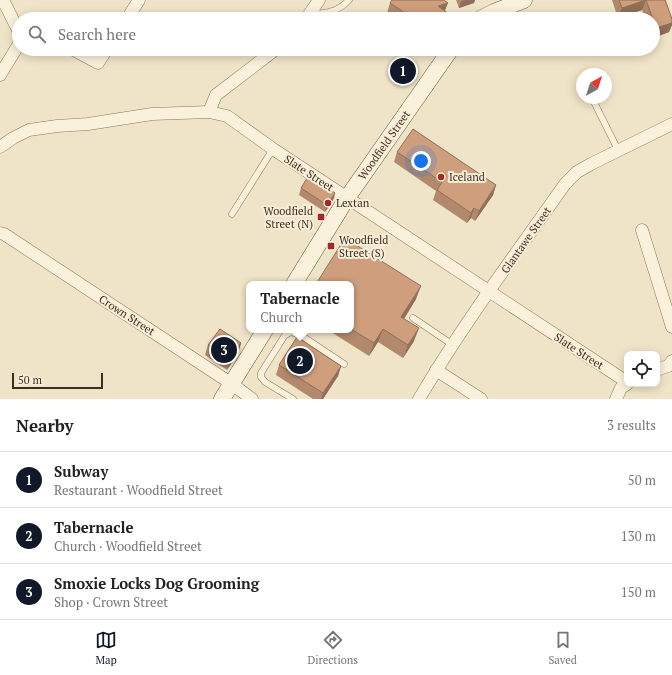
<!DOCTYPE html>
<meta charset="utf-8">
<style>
:root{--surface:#fff;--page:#f2f2f2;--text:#222;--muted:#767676;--line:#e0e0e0;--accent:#111827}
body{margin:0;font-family:"PT Serif",serif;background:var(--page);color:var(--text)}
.controls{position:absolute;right:12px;bottom:12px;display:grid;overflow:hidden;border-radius:8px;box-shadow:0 2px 10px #0003}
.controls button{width:36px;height:36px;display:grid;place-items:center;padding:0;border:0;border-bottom:1px solid var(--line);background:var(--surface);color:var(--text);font:20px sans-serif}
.compass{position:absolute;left:576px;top:68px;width:36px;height:36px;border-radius:50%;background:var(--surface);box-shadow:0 2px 10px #0003;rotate:39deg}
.scale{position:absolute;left:12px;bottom:10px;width:91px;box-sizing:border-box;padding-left:4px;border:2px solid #3d2e20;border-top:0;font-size:11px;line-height:14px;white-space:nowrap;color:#3d2e20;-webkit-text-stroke:3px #f7eed8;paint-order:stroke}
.you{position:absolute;left:421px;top:161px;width:14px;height:14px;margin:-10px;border:3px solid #fff;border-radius:50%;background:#1a73e8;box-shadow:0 0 0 6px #1a73e833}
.badge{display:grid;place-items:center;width:26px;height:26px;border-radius:50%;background:var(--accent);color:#fff;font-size:13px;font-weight:700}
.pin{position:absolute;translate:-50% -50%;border:2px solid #fff;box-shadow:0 1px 4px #0006}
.popup{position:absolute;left:246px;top:281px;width:108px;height:52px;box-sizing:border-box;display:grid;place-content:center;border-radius:8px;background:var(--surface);filter:drop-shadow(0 1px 3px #0005);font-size:13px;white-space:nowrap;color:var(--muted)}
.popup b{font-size:15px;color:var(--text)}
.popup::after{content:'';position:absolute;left:50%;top:100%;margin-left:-8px;border:8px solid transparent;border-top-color:var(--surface)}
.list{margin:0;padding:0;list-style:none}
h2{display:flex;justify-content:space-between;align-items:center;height:52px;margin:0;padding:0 16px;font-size:17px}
h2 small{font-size:13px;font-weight:400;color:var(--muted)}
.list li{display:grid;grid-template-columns:26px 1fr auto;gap:12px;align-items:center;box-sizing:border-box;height:56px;padding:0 16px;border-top:1px solid var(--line)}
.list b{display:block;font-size:15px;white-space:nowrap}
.list p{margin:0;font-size:13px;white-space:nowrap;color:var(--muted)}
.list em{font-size:13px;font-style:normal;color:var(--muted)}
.icon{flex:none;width:22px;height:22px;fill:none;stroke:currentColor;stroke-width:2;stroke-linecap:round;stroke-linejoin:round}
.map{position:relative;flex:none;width:672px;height:399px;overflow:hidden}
.search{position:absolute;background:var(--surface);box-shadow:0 2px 10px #0003;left:12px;right:12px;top:12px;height:44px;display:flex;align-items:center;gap:10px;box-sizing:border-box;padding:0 14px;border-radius:22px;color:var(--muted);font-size:15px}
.sheet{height:220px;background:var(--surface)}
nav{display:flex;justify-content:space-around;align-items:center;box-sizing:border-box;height:56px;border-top:1px solid var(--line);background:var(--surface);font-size:11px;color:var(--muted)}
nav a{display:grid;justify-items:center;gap:2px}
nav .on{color:var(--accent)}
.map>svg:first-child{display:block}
</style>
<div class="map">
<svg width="672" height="399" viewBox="0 0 672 399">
<rect width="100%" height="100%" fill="#f0e4c8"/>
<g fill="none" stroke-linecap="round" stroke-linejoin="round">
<g stroke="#8d765c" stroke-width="7">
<g id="service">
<path d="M 310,15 C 327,12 337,13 349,0"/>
<path d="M 592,98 L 618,150"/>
<path d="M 232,214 L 273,149"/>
<path d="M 413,318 L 453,345"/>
<path d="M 293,399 L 265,382 L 261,377 L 261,373 L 285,335 L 291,332 L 302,336 L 344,364"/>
</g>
</g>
<g stroke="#8d765c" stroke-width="13">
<g id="minor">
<path d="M 3,0 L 19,32"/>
<path d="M 127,19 L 139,0"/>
<path d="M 306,19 L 319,0"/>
<path d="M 72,49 L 98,63 L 107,49"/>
<path d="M 0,75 L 19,44"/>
<path d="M 209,112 L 216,95 L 276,49"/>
<path d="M 0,147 L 13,138 L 29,130 L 57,126 L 88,124 L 152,114 L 209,112 L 227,116 L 273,149 L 627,382"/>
<path d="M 642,230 L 672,327"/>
<path d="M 0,233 L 4,234 L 232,384 L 252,399"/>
<path d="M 436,370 L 481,399"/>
<path d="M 657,370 L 668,366 L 672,361"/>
<path d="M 419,399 C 463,324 515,255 565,184 L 577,172 L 591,164 L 672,124"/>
<path d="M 616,399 L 621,388 L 627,384"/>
</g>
</g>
<g stroke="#6f573f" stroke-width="17">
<g id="secondary">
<path d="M 480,19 L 494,12 L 524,0"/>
<path d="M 294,284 L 347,198 L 451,49"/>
<path d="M 222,399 L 265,330"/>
</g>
</g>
<use href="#service" stroke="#faf1dc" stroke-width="6"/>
<use href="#minor" stroke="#faf1dc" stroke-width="12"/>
<use href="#secondary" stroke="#faf1dc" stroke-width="16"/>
</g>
<g fill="#b2896c">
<path d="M 456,0 L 475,0 L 474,3 L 459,8 Z"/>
<path d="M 612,0 L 666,0 L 666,1 L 672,19 L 672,25 L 669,32 L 653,38 L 653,19 L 646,19 L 642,10 L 618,18 Z"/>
<path d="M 390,3 L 445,11 L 449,14 L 447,19 L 396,19 L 387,13 Z"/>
<path d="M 397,152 L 496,185 L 493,195 L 475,221 L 471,218 L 467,223 L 433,200 L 436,191 L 394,162 Z"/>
<path d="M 301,188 L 335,193 L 333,200 L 325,212 L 299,195 Z"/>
<path d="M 351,284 L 416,299 L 404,319 L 414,341 L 403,358 L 378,342 L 369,356 L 328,330 L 351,330 Z"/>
<path d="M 241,343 L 238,353 L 227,370 L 205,355 L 208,345 Z"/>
<path d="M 279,365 L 341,366 L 338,376 L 323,399 L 313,399 L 276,375 Z"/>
</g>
<g fill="#916f58">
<path d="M 466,0 L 475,0 L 474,3 L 459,8 L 461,1 Z"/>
<path d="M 646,0 L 642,10 L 618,18 L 622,8 Z"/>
<path d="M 448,3 L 444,13 L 438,6 Z"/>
<path d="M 672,23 L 672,25 L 669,32 L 653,38 L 653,36 L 656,28 Z"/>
<path d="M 496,185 L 493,195 L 475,221 L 479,211 Z"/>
<path d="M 335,193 L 333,200 L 325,212 L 327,205 Z"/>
<path d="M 474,208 L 471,218 L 467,223 L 471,213 Z"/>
<path d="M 421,286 L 416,299 L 397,330 L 401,317 Z"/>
<path d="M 419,328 L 414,341 L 403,358 L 408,345 Z"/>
<path d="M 383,329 L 378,342 L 369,356 L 374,343 Z"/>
<path d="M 241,343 L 238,353 L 227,370 L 230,360 Z"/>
<path d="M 341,366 L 338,376 L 323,399 L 321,399 L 323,393 Z"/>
</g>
<g fill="#cf9f7d" stroke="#916f58">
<path d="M 392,0 L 444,0 L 448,3 L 438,6 L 449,14 L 445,19 L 414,19 L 390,3 Z"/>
<path d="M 619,0 L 665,0 L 672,19 L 672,23 L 656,28 L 646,0 L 622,8 Z"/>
<path d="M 413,129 L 496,185 L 479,211 L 474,208 L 471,213 L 437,190 L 442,182 L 397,152 Z"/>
<path d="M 309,175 L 335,193 L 327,205 L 301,188 Z"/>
<path d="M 345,238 L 421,286 L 401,317 L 419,328 L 408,345 L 383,329 L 374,343 L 351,329 L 351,284 L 316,284 Z"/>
<path d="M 220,329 L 241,343 L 230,360 L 208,345 Z"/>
<path d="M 297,337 L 341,366 L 323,393 L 279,365 Z"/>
</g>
<g fill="#9e2a2b" stroke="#f7eed8" stroke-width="1.5">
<circle cx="441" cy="177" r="4"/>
<circle cx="328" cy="203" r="4"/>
<rect x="317" y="213" width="8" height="8" rx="2"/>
<rect x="327" y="242" width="8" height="8" rx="2"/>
</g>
<g text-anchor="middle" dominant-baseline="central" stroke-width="4" stroke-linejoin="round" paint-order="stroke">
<g font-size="11" fill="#3d2e20" stroke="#f7eed8">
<text transform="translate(384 145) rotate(-55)">Woodfield Street</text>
<text transform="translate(309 173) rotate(33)">Slate Street</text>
<text transform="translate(526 240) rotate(-55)">Glantawe Street</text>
<text transform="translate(127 315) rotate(33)">Crown Street</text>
<text transform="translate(579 351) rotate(33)">Slate Street</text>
</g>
<g font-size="11" fill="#3d2e20" stroke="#f7eed8" text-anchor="start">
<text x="449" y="177">Iceland</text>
<text x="336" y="203">Lextan</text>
<text x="313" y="211" text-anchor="end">Woodfield<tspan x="313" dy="13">Street (N)</tspan></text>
<text x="339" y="240">Woodfield<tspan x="339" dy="13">Street (S)</tspan></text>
</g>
</g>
</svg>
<div class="controls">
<button><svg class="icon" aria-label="locate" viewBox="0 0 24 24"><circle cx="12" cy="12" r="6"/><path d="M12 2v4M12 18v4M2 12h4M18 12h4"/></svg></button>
</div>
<svg class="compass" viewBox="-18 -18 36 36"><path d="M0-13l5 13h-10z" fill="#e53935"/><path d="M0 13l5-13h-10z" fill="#767676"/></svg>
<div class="scale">50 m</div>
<div class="you"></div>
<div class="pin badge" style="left:403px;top:71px">1</div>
<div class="pin badge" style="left:300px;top:361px">2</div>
<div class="popup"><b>Tabernacle</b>Church</div>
<div class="pin badge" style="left:224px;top:350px">3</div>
<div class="search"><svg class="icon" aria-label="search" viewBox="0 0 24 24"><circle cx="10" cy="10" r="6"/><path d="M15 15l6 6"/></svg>Search here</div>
</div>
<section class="sheet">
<h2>Nearby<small>3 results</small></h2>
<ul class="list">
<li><span class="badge">1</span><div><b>Subway</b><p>Restaurant · Woodfield Street</p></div><em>50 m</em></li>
<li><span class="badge">2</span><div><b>Tabernacle</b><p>Church · Woodfield Street</p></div><em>130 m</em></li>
<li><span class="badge">3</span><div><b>Smoxie Locks Dog Grooming</b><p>Shop · Crown Street</p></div><em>150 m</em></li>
</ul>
</section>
<nav>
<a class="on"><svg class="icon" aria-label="map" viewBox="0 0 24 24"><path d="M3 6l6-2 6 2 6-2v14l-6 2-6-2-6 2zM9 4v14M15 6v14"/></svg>Map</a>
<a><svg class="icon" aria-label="directions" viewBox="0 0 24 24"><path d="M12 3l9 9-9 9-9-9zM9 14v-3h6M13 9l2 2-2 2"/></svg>Directions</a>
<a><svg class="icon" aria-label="saved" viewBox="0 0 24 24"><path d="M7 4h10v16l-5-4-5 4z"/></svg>Saved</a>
</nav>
